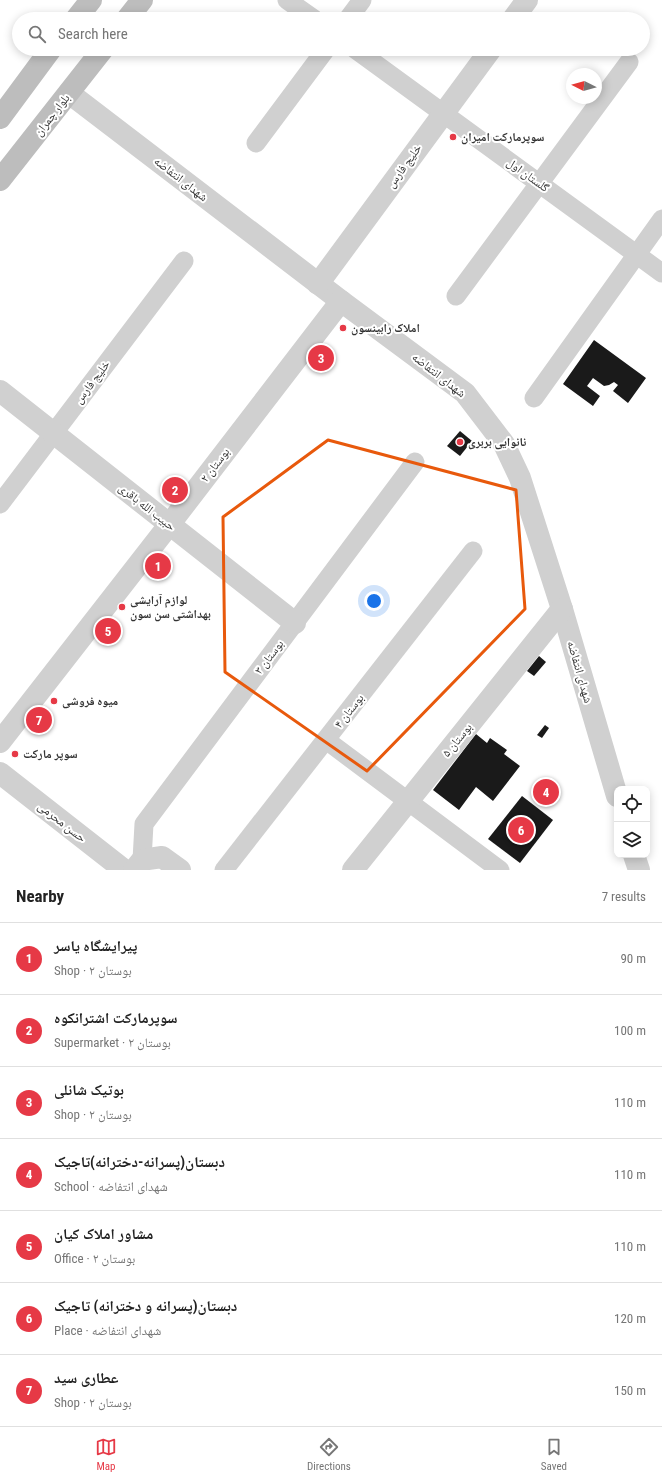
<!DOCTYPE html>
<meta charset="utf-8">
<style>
:root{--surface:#fff;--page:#f6f6f6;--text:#222;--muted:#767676;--line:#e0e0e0;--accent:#e63946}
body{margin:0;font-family:"Roboto Condensed","Noto Naskh Arabic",sans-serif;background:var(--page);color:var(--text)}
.controls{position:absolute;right:12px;bottom:12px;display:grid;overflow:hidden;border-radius:8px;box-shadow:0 2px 10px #0003}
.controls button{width:36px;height:36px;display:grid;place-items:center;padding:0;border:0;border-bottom:1px solid var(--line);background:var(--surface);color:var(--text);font:20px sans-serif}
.compass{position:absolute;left:566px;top:68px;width:36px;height:36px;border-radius:50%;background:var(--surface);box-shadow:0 2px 10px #0003;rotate:276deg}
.you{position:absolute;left:374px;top:601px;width:14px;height:14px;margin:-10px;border:3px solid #fff;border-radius:50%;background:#1a73e8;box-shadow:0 0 0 6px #1a73e833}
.badge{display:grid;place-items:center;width:26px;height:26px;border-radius:50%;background:var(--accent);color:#fff;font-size:13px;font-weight:700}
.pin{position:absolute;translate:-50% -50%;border:2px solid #fff;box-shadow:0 1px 4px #0006}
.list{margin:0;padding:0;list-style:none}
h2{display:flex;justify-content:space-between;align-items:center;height:52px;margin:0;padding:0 16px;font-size:17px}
h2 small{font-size:13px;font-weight:400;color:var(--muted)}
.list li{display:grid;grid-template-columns:26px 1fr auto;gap:12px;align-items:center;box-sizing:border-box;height:72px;padding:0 16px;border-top:1px solid var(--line)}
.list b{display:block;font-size:15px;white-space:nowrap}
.list p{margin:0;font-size:13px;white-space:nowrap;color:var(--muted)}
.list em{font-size:13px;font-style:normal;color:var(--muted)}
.icon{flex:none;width:22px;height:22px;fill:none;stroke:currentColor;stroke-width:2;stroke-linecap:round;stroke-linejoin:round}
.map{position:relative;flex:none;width:662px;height:870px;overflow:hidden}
.search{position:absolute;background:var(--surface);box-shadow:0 2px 10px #0003;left:12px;right:12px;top:12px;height:44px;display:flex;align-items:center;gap:10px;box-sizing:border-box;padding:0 14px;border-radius:22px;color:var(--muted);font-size:15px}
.sheet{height:556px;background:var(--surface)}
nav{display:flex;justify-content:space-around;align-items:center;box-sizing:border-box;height:56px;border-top:1px solid var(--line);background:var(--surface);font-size:11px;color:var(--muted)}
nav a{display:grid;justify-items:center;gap:2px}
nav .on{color:var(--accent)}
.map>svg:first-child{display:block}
</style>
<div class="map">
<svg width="662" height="870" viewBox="0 0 662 870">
<rect width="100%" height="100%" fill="#fff"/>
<g fill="#1a1a1a">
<path d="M 594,340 L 646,378 L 628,403 L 613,391 L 618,385 L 614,382 L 609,385 L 604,386 L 593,378 L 587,386 L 600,396 L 593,406 L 563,384 Z"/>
<path d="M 460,431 L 472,441 L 460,456 L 447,446 Z"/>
<path d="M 539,656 L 546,662 L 534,676 L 527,671 Z"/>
<path d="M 545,725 L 549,728 L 542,738 L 537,735 Z"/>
<path d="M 476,734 L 487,743 L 490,738 L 507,750 L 504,754 L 520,766 L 493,801 L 476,787 L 459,810 L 433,790 Z"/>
<path d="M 522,796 L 553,820 L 520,863 L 488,839 Z"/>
</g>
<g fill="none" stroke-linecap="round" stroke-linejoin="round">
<g stroke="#d0d0d0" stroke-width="19">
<path d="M 287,0 L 314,19"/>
<path d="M 348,19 L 362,0"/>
<path d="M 355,49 L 662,273"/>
<path d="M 256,143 L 326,49"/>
<path d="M 456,296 L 629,62"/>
<path d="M 534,398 L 662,219"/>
<path d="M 0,504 L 184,261"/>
<path d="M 326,740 L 500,870"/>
<path d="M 142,860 L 144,824 L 415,462"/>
<path d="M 224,870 L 473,551"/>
</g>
<g stroke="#d0d0d0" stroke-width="22">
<path d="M 513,19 L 527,0"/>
<path d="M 69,93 L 341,301 L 465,393 L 504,444 L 520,478 L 562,609 L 617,796"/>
<path d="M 318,284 L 491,49"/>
<path d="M 0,391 L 295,623"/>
<path d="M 0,742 L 169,525 L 341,301"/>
<path d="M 0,773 L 124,870"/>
<path d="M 634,855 L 639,870"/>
<path d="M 134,870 L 142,860 L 162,857 L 180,870"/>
<path d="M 353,870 L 562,609"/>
</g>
<g stroke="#bdbdbd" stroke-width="22">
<path d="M 76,19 L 91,0"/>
<path d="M 127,19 L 142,0"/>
<path d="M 0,118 L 51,49"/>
<path d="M 0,180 L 103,49"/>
</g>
</g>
<path fill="none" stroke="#e8590c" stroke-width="3" stroke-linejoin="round" d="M 328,440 L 516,490 L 525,609 L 367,771 L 225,672 L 223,517 Z"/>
<g fill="#e63946" stroke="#fff" stroke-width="1.5">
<circle cx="453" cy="137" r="4"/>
<circle cx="343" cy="328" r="4"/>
<circle cx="460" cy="442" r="4"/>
<circle cx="122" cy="607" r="4"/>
<circle cx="54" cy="701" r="4"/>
<circle cx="15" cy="754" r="4"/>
</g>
<g text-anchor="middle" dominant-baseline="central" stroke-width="4" stroke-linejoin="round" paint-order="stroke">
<g font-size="12" fill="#333" stroke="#fff">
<text transform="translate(52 115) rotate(-52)">بلوار چمران</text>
<text transform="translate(404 166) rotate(-54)">خلیج فارس</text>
<text transform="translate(528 175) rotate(36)">گلستان اول</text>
<text transform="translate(181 179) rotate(38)">شهدای انتفاضه</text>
<text transform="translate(439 375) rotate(38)">شهدای انتفاضه</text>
<text transform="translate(92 382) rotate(-53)">خلیج فارس</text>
<text transform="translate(215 465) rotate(-53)">بوستان ۲</text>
<text transform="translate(147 507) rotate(38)">حبیب الله باقری</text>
<text transform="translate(269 657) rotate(-53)">بوستان ۳</text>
<text transform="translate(580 672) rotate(74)">شهدای انتفاضه</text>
<text transform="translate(349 711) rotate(-52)">بوستان ۴</text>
<text transform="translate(457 740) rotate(-51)">بوستان ۵</text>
<text transform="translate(62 822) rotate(38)">حسن محرمی</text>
</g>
<g font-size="12" font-weight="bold" fill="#333" stroke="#fff" text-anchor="start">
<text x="461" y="137">سوپرمارکت امیران</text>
<text x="351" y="328">املاک رابینسون</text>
<text x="468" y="442">نانوایی بربری</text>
<text x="130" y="600">لوازم آرایشی<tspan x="130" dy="14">بهداشتی سن سون</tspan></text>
<text x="62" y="701">میوه فروشی</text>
<text x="23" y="754">سوپر مارکت</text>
</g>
</g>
</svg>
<div class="controls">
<button><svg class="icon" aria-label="locate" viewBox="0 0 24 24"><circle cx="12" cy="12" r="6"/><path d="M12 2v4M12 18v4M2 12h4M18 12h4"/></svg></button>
<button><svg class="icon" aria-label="layers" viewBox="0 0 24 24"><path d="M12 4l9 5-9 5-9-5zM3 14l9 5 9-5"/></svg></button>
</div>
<svg class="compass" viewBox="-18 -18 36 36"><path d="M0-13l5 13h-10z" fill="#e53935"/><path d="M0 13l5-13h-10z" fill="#767676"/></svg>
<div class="you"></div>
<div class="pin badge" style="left:158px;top:566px">1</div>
<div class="pin badge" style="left:175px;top:490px">2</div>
<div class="pin badge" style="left:321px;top:358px">3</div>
<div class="pin badge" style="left:546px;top:792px">4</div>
<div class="pin badge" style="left:108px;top:631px">5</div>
<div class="pin badge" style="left:521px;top:830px">6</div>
<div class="pin badge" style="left:39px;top:720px">7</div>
<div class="search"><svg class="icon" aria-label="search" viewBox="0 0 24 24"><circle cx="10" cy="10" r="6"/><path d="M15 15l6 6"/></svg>Search here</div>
</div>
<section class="sheet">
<h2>Nearby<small>7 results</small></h2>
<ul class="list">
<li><span class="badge">1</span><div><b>پیرایشگاه یاسر</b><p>Shop · بوستان ۲</p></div><em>90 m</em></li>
<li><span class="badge">2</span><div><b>سوپرمارکت اشترانکوه</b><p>Supermarket · بوستان ۲</p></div><em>100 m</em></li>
<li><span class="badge">3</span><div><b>بوتیک شانلی</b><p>Shop · بوستان ۲</p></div><em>110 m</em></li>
<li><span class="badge">4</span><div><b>دبستان(پسرانه-دخترانه)تاجیک</b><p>School · شهدای انتفاضه</p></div><em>110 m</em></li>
<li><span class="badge">5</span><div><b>مشاور املاک کیان</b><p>Office · بوستان ۲</p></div><em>110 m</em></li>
<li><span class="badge">6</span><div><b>دبستان(پسرانه و دخترانه) تاجیک</b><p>Place · شهدای انتفاضه</p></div><em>120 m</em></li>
<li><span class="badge">7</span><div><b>عطاری سید</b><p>Shop · بوستان ۲</p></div><em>150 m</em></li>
</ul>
</section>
<nav>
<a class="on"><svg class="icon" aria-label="map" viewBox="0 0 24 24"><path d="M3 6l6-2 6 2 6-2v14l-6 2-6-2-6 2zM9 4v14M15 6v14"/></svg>Map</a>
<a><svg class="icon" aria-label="directions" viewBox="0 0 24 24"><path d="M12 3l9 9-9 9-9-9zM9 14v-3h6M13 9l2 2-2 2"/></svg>Directions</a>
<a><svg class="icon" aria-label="saved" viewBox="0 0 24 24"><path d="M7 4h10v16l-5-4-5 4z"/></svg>Saved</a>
</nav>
